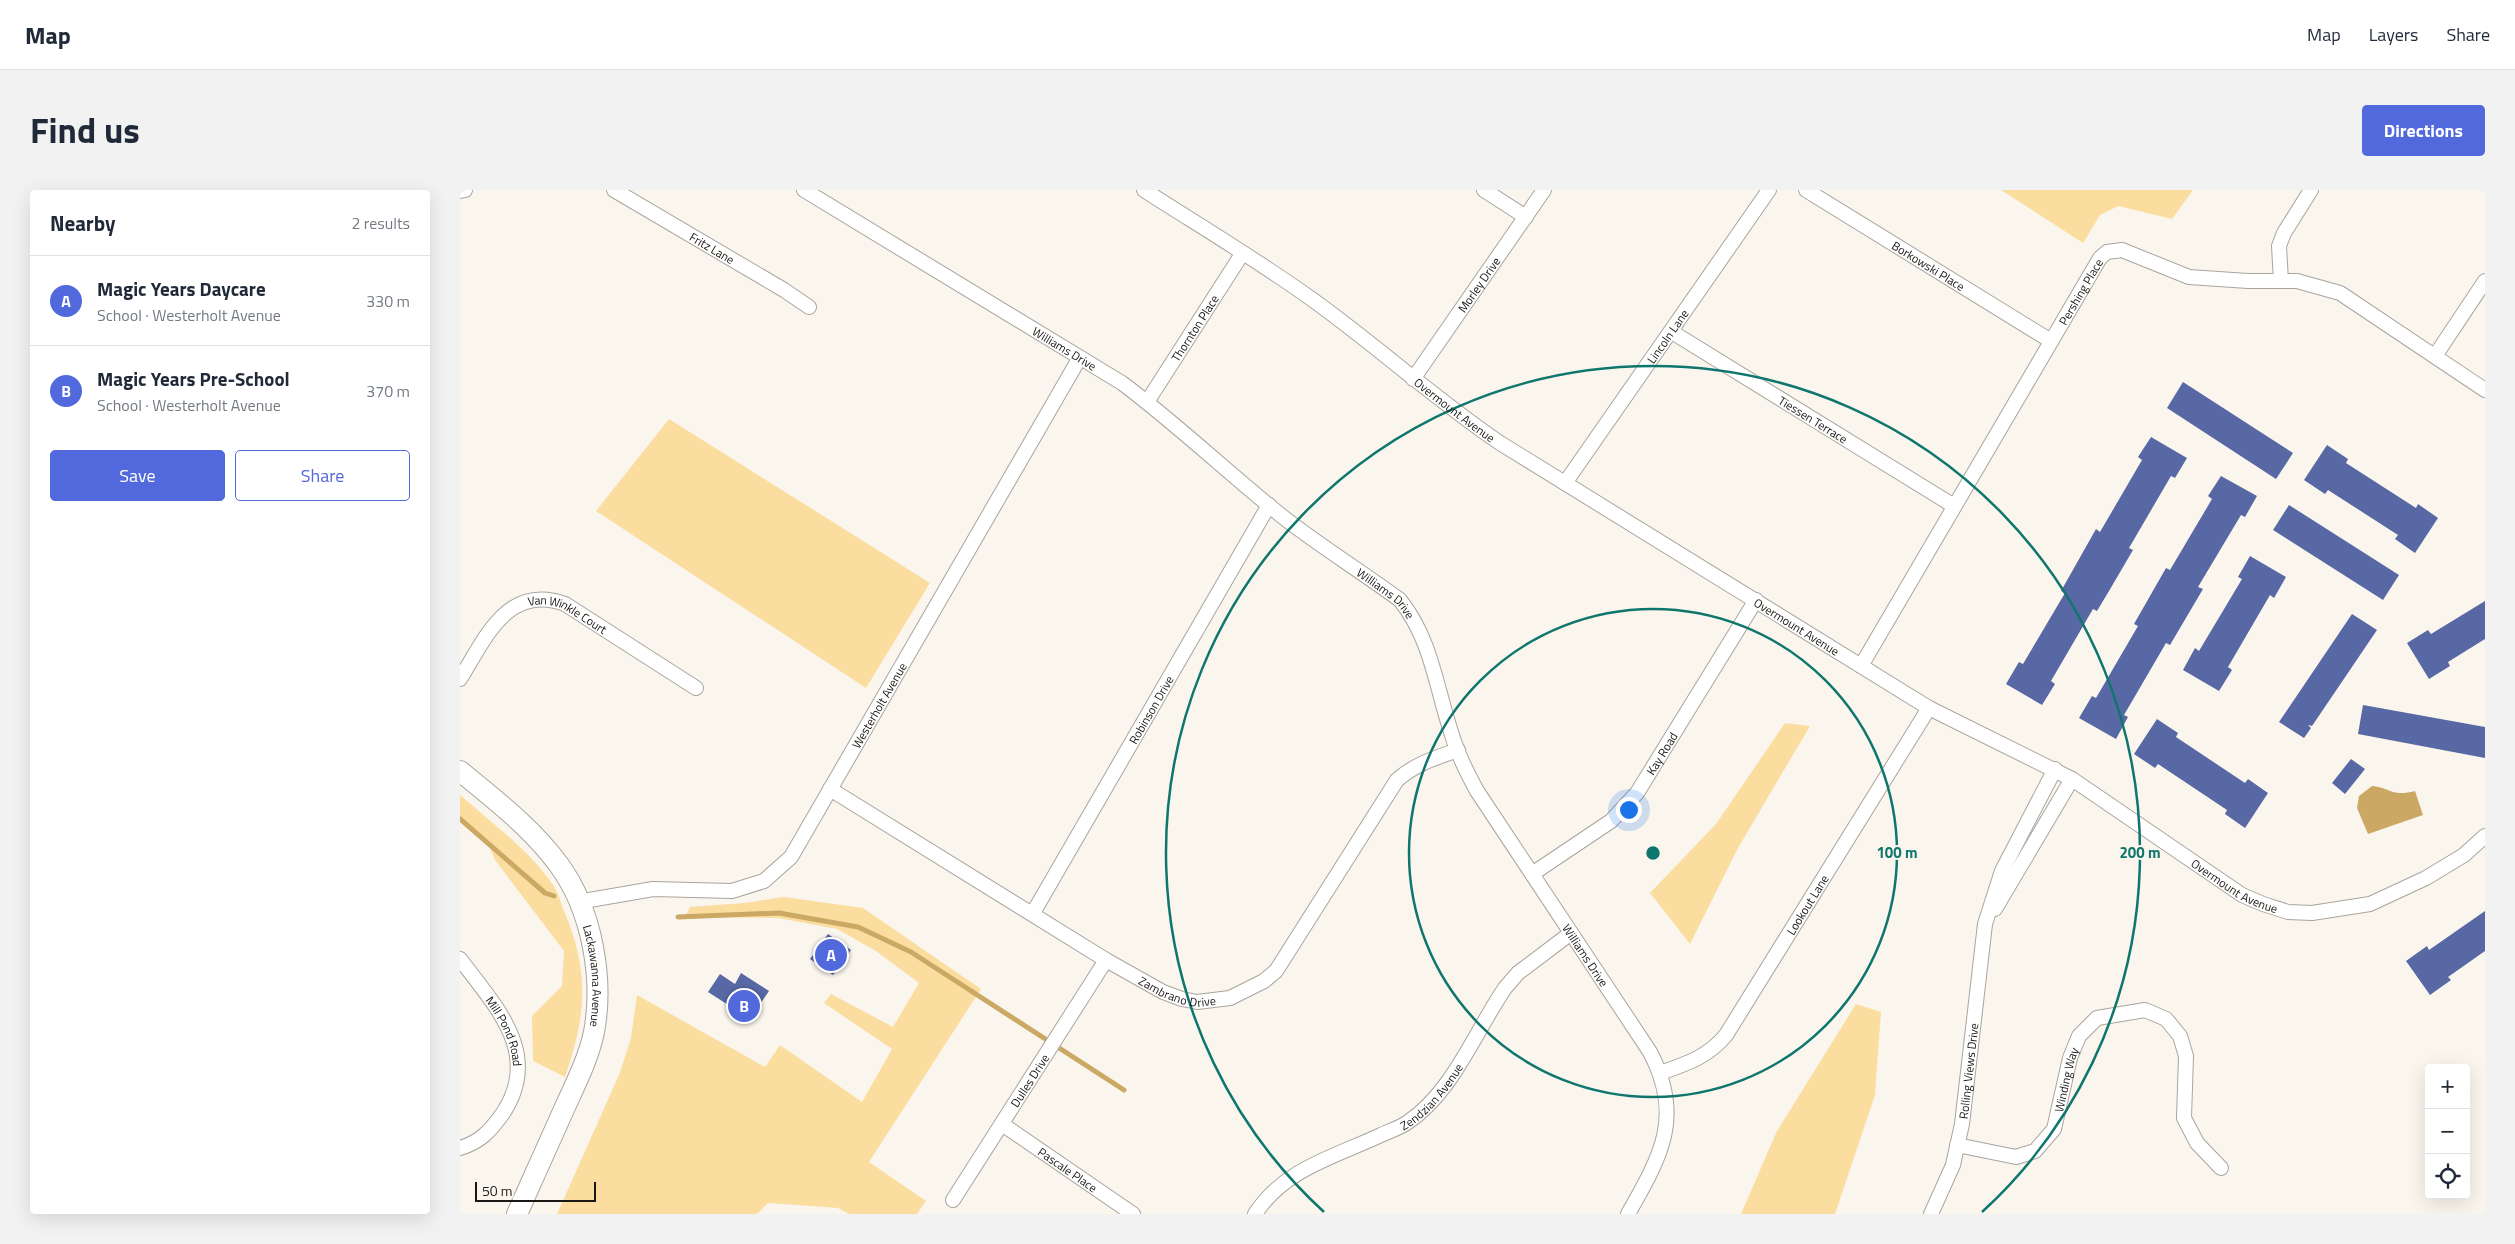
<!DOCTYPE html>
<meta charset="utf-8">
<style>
:root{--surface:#fff;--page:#f2f2f3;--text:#1f2937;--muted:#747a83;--line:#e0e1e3;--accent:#5269de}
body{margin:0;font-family:"Titillium Web",sans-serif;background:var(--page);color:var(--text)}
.controls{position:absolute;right:15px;bottom:15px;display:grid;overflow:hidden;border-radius:5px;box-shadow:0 5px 20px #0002}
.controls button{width:45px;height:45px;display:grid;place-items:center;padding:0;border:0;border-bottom:1px solid var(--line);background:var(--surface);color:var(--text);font:25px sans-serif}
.scale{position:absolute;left:15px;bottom:12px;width:121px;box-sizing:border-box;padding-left:5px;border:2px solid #191815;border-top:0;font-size:14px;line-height:18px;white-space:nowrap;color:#191815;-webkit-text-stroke:4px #faf6ee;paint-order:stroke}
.you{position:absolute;left:1168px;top:619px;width:18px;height:18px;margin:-12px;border:4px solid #fff;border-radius:50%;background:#1a73e8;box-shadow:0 0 0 8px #1a73e833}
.badge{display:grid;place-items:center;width:32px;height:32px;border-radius:50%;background:var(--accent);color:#fff;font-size:16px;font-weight:700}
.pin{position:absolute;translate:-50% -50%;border:2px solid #fff;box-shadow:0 1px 5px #0006}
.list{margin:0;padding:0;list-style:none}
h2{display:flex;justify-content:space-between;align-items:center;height:65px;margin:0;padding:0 20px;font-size:21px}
h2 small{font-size:16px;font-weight:400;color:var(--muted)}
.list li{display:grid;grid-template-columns:32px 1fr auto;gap:15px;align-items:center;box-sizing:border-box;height:90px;padding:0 20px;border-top:1px solid var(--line)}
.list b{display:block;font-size:19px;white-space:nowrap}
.list p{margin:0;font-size:16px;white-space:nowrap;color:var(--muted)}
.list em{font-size:16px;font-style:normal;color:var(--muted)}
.actions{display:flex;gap:10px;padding:15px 20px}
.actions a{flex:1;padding:11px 0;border:1px solid var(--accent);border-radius:5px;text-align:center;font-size:18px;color:var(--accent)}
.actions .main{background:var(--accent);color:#fff}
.icon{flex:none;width:28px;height:28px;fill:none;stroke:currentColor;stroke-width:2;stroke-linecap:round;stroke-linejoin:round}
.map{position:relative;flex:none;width:2025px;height:1024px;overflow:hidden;border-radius:5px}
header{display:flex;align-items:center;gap:30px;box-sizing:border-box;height:70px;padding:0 25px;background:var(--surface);border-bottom:1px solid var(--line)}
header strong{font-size:24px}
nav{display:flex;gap:28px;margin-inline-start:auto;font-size:18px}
.intro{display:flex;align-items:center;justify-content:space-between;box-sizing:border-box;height:120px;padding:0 30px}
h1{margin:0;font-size:35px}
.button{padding:12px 22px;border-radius:5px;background:var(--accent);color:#fff;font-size:18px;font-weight:700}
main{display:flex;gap:30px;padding:0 30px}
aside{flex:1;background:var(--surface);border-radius:5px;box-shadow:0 5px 20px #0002}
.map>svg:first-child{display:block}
</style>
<header>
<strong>Map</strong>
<nav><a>Map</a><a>Layers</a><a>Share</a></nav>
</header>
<div class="intro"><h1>Find us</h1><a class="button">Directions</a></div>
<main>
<aside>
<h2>Nearby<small>2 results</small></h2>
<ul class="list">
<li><span class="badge">A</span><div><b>Magic Years Daycare</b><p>School · Westerholt Avenue</p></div><em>330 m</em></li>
<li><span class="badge">B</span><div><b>Magic Years Pre-School</b><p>School · Westerholt Avenue</p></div><em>370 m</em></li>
</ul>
<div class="actions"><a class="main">Save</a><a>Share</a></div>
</aside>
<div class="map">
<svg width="2025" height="1024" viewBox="0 0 2025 1024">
<rect width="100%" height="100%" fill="#faf6ee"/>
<g fill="#fcdda0">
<path d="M 1541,0 L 1733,0 L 1712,29 L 1658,16 L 1640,25 L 1623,53 Z"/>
<path d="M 209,229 L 470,393 L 406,498 L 136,321 Z"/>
<path d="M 1325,533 L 1350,536 L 1278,658 L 1230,754 L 1190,703 L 1256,634 Z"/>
<path d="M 0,605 C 32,633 69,660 93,695 C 99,703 101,715 105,723 C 130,784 126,826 105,887 L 73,871 L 72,826 L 102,796 L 104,761 L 35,670 L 29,656 L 0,629 Z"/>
<path d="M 324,707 L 403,718 L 521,799 L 409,972 L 466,1011 L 457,1024 L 389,1024 L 378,1018 L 308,1013 L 297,1024 L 97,1024 L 159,885 L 171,848 L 177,805 L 305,877 L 320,855 L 402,912 L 432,859 L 364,813 L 371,804 L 433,837 L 459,793 L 416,761 L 377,739 L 318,728 L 225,727 L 230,717 L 284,713 Z"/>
<path d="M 1396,814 L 1421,822 L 1415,905 L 1375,1024 L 1281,1024 L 1317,941 Z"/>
</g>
<path fill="#cba965" d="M 1912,596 C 1932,598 1931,607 1955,601 L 1963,625 L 1908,644 L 1897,618 L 1899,606 Z"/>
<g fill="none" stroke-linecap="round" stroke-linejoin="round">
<g stroke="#cba965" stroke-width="5">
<path d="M 0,629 L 85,703 L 94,706"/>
<path d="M 218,727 L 319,723 L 398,737 L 451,762 L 664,900"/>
</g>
</g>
<g fill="#5868a4">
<path d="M 1723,192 L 1833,263 L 1816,289 L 1707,218 Z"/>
<path d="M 1691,247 L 1727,268 L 1715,288 L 1711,286 L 1669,358 L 1673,360 L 1649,401 L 1637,421 L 1633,419 L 1591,491 L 1595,494 L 1582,515 L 1546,494 L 1559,472 L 1563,474 L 1605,403 L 1601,401 L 1636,339 L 1640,342 L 1682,270 L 1678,267 Z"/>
<path d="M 1867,255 L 1888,269 L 1886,273 L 1956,318 L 1958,314 L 1978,328 L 1955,363 L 1935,349 L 1938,345 L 1868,300 L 1865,304 L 1844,290 Z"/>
<path d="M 1761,286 L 1797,306 L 1785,327 L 1781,325 L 1738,397 L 1743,399 L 1710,455 L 1706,453 L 1664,525 L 1668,527 L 1656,549 L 1619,528 L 1632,506 L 1636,508 L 1678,436 L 1674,434 L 1706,378 L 1710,380 L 1752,309 L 1748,306 Z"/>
<path d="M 1829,315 L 1939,385 L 1923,410 L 1813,340 Z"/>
<path d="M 1790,366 L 1826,387 L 1814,408 L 1810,405 L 1768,477 L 1772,480 L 1759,501 L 1723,480 L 1735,458 L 1739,461 L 1782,389 L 1778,387 Z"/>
<path d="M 2025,411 L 2025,449 L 1988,472 L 1990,476 L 1969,489 L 1947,453 L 1968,440 L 1971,444 Z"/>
<path d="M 1892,424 L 1917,440 L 1852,536 L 1848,535 L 1851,538 L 1844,548 L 1819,532 Z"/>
<path d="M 1903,515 L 2025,537 L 2025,568 L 1898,544 Z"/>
<path d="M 1697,529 L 1718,543 L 1716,547 L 1785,593 L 1788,589 L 1808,603 L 1785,638 L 1765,624 L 1767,620 L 1698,574 L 1695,578 L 1674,564 Z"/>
<path d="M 1891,569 L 1905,579 L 1885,604 L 1872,593 Z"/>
<path d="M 2025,721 L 2025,761 L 1988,787 L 1991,790 L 1970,805 L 1946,771 L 1967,756 L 1969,760 Z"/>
<path d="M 368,744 L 391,760 L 373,785 L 350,769 Z"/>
<path d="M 281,783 L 309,801 L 290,829 L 248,802 L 260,784 L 275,794 Z"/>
</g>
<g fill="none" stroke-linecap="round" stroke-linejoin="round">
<g stroke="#a9a59e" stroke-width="16">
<g id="street">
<path id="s1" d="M 154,0 L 324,100 L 349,117"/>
<path id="s2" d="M 344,0 L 662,193 C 718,235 768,283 823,327 C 860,356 902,382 940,410 C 972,450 976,498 992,545 C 998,565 1007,583 1017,601 L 1190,862 C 1224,927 1201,966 1168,1024"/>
<path id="s3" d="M 684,0 C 740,36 799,71 853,110 C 917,156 975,209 1040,253 L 1469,518 L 1612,589 L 1782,705 L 1803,714 L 1828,722 L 1852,723 L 1910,714 L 1966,688 L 2004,665 L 2025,646"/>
<path d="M 1024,0 L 1066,27"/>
<path id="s4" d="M 1346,0 L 1591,151"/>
<path d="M 0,1 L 5,0"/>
<path d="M 1821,91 L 1819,56 L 1824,43 L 1851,0"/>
<path id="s5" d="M 1212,142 L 1494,316"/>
<path d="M 1975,166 L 2025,91"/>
<path id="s6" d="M 953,189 L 1084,0"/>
<path id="s7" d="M 687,212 L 782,64"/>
<path id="s8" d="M 1105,293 L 1309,0"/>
<path id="s9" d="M 1401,476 L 1640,68 L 1647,62 L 1662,60 L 1729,87 L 1788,91 L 1837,91 L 1880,103 L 2025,200"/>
<path id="s10" d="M 0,489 C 25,449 47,393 105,414 L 236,498"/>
<path id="s11" d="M 370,599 L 646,770 L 703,802 L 722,809 L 737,812 L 770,808 L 804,791 L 816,781 L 937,590 C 955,574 975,568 998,560"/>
<path id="s12" d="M 1072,684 L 1151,631 L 1177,603 L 1296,410"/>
<path id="s13" d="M 118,712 L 193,699 L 272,701 L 304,691 L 331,667 L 619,169"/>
<path d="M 1535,719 L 1612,589"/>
<path id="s14" d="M 573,723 L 809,315"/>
<path id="s15" d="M 0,769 C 36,817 84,865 41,926 C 29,942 20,952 0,958"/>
<path id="s16" d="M 1200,883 C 1226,874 1248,867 1266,845 L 1469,518"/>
<path id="s17" d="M 542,934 L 673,1024"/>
<path id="s18" d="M 1497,955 L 1556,967 L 1575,961 L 1594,939 L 1610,868 L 1619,846 L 1637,828 L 1685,820 L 1706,829 L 1720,846 L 1726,866 L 1724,928 L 1737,953 L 1761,978"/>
<path id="s19" d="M 493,1010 L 646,770"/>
<path id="s20" d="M 795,1024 C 824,979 874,967 921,945 C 929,941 940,938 948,932 C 992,903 1015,842 1045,798 L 1058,783 L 1111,743"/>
<path id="s21" d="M 1471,1024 L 1493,975 L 1502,934 L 1525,734 L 1542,681 L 1595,579"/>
</g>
</g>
<g stroke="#a9a59e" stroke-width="22">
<g id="secondary">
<path id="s22" d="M 0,581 C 35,610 72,638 99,675 C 132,720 144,788 134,842 C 129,867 116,893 105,917 C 89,952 73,988 57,1024"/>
</g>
</g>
<use href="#street" stroke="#fff" stroke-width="14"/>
<use href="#secondary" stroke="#fff" stroke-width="20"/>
</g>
<g fill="none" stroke="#0f766e" stroke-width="2.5">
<circle cx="1193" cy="663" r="244"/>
<path d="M864 1022A487 487 0 1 1 1522 1022"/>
</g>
<g text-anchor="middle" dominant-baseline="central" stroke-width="4" stroke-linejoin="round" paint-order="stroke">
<g font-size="12" fill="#191815" stroke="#faf6ee">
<text stroke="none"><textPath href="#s1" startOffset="114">Fritz Lane</textPath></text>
<text stroke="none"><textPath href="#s4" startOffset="144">Borkowski Place</textPath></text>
<text stroke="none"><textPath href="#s6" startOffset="115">Morley Drive</textPath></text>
<text stroke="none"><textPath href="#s9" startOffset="434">Pershing Place</textPath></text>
<text stroke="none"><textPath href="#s7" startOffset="88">Thornton Place</textPath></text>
<text stroke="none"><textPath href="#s8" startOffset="179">Lincoln Lane</textPath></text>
<text stroke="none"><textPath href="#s2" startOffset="305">Williams Drive</textPath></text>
<text stroke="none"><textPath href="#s3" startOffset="381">Overmount Avenue</textPath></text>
<text stroke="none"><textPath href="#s5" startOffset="166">Tiessen Terrace</textPath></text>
<text stroke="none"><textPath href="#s2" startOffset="710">Williams Drive</textPath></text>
<text stroke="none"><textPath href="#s10" startOffset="149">Van Winkle Court</textPath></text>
<text stroke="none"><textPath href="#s3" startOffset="786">Overmount Avenue</textPath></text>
<text stroke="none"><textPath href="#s13" startOffset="400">Westerholt Avenue</textPath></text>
<text stroke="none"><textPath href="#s14" startOffset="235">Robinson Drive</textPath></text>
<text stroke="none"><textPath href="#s12" startOffset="180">Kay Road</textPath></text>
<text stroke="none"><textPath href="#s3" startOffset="1296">Overmount Avenue</textPath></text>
<text stroke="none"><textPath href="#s16" startOffset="231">Lookout Lane</textPath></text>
<text stroke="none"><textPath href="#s2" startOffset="1129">Williams Drive</textPath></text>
<text stroke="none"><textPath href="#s22" startOffset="255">Lackawanna Avenue</textPath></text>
<text stroke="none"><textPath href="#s11" startOffset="404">Zambrano Drive</textPath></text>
<text stroke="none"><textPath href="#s15" startOffset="86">Mill Pond Road</textPath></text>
<text stroke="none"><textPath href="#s21" startOffset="149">Rolling Views Drive</textPath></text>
<text stroke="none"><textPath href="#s19" startOffset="142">Dulles Drive</textPath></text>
<text stroke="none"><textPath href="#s18" startOffset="160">Winding Way</textPath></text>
<text stroke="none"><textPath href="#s20" startOffset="216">Zendzian Avenue</textPath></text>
<text stroke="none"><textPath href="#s17" startOffset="80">Pascale Place</textPath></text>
</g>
</g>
<circle cx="1193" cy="663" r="8" fill="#0f766e" stroke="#faf6ee" stroke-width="2.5"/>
<g font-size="15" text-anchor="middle" font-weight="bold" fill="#0f766e" stroke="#faf6ee" stroke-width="4" stroke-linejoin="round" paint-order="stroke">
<text x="1437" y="668">100 m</text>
<text x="1680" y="668">200 m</text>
</g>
</svg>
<div class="controls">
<button>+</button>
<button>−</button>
<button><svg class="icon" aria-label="locate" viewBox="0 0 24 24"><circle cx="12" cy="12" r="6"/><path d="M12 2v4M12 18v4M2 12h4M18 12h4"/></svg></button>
</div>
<div class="scale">50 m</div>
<div class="you"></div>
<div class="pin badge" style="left:371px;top:765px">A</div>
<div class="pin badge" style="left:284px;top:816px">B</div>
</div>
</main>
